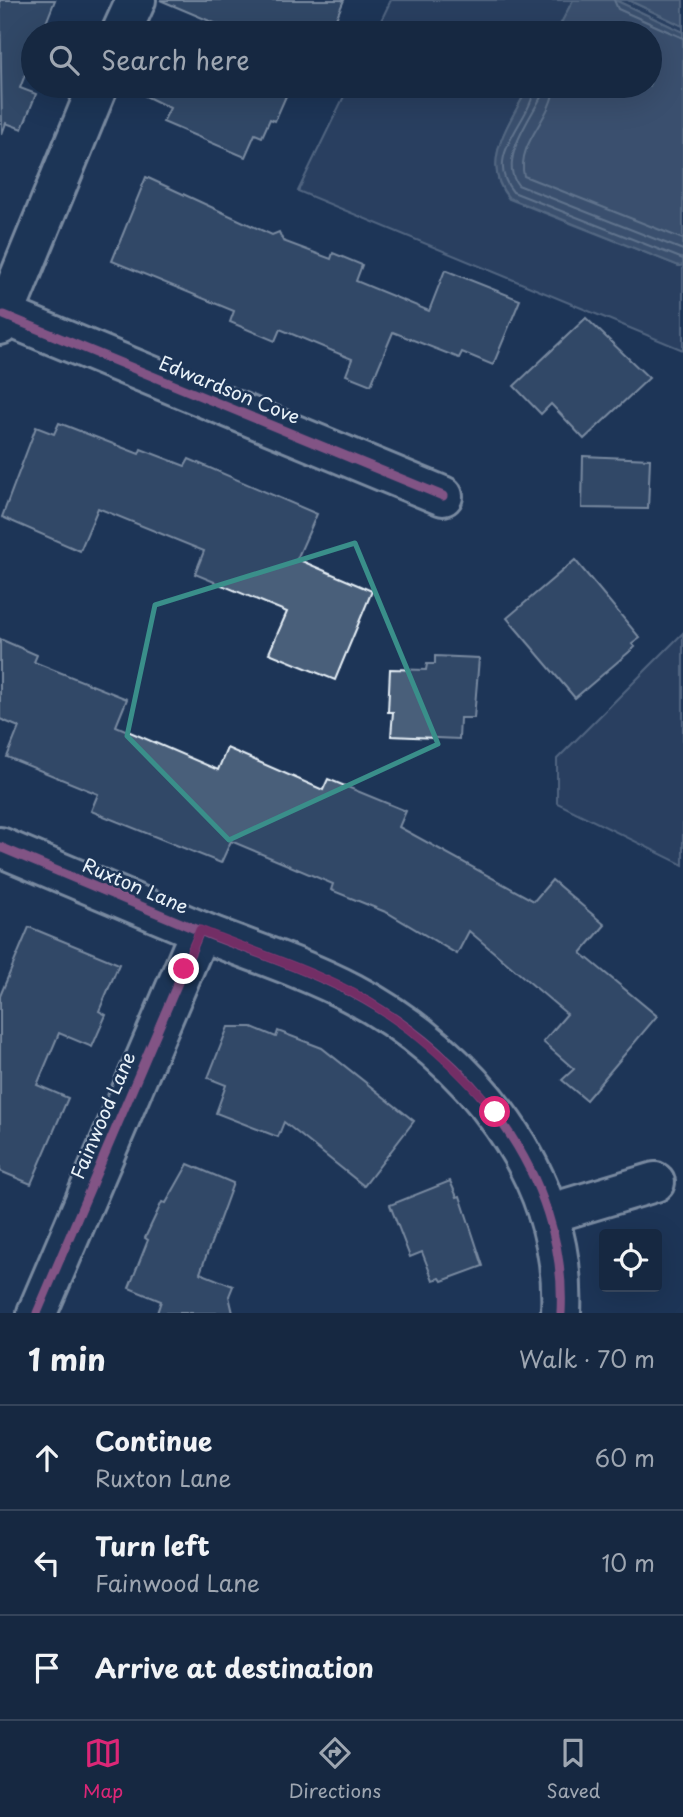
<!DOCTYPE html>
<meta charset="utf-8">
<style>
:root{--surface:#162841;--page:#1f3048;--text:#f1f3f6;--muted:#9ea6b1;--line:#35445a;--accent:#db2777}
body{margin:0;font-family:"Playpen Sans",sans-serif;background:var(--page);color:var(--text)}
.controls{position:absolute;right:21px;bottom:21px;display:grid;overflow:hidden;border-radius:7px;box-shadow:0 7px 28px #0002}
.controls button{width:63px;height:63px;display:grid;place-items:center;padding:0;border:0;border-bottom:2px solid var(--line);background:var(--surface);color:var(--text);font:35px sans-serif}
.stop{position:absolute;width:21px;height:21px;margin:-16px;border:5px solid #db2777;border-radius:50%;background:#fff}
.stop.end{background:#db2777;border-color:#fff;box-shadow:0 2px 7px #0008}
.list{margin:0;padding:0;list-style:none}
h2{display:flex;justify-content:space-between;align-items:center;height:91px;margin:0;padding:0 28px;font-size:30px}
h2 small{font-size:23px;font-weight:400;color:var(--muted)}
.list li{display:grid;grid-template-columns:46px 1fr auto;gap:21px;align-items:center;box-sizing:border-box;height:105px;padding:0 28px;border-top:2px solid var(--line)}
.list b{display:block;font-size:26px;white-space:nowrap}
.list p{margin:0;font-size:23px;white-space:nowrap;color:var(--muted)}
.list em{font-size:23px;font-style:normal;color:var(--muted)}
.icon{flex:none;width:38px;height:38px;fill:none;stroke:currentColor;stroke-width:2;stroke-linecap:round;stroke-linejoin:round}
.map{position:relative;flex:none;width:683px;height:1313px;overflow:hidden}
.search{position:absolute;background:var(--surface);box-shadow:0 7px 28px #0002;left:21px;right:21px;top:21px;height:77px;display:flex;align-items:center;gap:18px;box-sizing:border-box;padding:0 24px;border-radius:38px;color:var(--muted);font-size:26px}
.sheet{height:406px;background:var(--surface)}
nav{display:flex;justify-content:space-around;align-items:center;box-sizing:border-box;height:98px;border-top:2px solid var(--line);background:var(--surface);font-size:19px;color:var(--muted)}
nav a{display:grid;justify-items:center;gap:4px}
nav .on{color:var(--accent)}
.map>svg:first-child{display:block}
</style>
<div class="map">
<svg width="683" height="1313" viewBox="0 0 683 1313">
<rect width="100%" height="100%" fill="#1d3557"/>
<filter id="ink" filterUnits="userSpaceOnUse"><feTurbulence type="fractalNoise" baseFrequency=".0143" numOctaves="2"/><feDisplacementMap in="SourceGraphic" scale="14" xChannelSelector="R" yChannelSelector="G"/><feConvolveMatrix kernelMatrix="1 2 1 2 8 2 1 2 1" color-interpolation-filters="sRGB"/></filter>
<g filter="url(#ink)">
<g fill="#374d6c" stroke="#909fb2" stroke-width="2">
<path d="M 391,0 L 573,0 L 556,33 L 375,33 Z"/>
<path d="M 615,0 L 628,0 L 683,26 L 683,32 Z"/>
<path d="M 349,86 L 529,86 C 511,122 478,162 509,199 L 679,266 L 683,265 L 683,350 L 298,191 Z"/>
<path d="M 683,633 L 683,865 L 557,803 L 557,759 Z"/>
</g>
<g fill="#5d7089" stroke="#95a4b5" stroke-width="2">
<path d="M 573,0 L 615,0 L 683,32 L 683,265 L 679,266 L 509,198 C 478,162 511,122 529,86 L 650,86 L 650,33 L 556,33 Z"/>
<path d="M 628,0 L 683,0 L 683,26 Z"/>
</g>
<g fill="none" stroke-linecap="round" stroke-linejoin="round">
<g stroke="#b0bdcc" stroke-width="2">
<path d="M 614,0 L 618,9 L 683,38"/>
<path d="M 535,86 C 531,122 482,155 513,192 L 683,259"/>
<path d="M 544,86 L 542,95 C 531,118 498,160 518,185 L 683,250"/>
<path d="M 554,86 C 553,118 516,142 524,176 L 683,239"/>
</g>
</g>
<g fill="#495e7a" stroke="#e8f1f8" stroke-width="2">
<path d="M 0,0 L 55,0 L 42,33 L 33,33 L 33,54 L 20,88 L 36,94 L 22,129 L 6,123 L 2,134 Z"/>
<path d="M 160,0 L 344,0 L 330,33 L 238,33 Z"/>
<path d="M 125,86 L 262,86 L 286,96 L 275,121 L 270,119 L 262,137 L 255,134 L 245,157 L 163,122 L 170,108 Z"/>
<path d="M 146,177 L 272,235 L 279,232 L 283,241 L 331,259 L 333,253 L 362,265 L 356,281 L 429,311 L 445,270 L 520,300 L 493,365 L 462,352 L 459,358 L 393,332 L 371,385 L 346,375 L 352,359 L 280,329 L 275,341 L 230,322 L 234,311 L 112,261 Z"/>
<path d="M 586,318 L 649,378 L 584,439 L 551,404 L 541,414 L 514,386 Z"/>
<path d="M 59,423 L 139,454 L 141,449 L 185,466 L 189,459 L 317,514 L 297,559 L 372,591 L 335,680 L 269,653 L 287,612 L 195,574 L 204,551 L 98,508 L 80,551 L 2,517 L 36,427 L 54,434 Z"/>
<path d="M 583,456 L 650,459 L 648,509 L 582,508 Z"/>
<path d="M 575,560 L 640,638 L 632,644 L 635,647 L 575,698 L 507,618 Z"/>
<path d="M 0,639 L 37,655 L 34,662 L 127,699 L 116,726 L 218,770 L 227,748 L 323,790 L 328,779 L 406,811 L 399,827 L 534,901 L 552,880 L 605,925 L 581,953 L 657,1016 L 586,1100 L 562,1080 L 574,1069 L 543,1042 L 567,1014 L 469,931 L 457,954 L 388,913 L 331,890 L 333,884 L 231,841 L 221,863 L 91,811 L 98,794 L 7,757 L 19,727 L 0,719 Z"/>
<path d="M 435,656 L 479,658 L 474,718 L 460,718 L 459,739 L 391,736 L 393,712 L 388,712 L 390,669 L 426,670 L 427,664 L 435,664 Z"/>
<path d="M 29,927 L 119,964 L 99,1011 L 106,1015 L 92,1047 L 59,1033 L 37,1085 L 68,1098 L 31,1184 L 0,1171 L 0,996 Z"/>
<path d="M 228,1027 L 252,1027 L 276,1037 L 278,1031 L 322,1048 L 414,1121 L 364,1186 L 284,1122 L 278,1137 L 216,1113 L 226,1085 L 208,1078 Z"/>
<path d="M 188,1164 L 233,1183 L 200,1273 L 233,1286 L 229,1296 L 233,1313 L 157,1313 L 161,1301 L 129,1288 L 148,1240 L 145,1238 L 162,1202 L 166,1203 Z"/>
<path d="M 450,1181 L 457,1197 L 460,1196 L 483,1266 L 442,1281 L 440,1278 L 433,1280 L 422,1252 L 410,1257 L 390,1205 Z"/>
</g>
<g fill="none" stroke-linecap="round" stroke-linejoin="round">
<g stroke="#e8f1f8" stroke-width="44">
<g id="minor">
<path d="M 121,33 L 136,0"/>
<path d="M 4,315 L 443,496"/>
<path d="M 0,325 L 98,86"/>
<path d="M 0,847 C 67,875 133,903 200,931 C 250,951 304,968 352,993 C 469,1054 568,1175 561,1313"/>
<path d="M 548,1214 L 655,1182"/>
<path d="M 37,1313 L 200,931"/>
</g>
</g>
<use href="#minor" stroke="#1d3557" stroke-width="38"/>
<g stroke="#1d3557" stroke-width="13">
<g id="cycleway">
<path d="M 4,315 L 443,496"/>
<path d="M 0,847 C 67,875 133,903 200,931 C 250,951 304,968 352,993 C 469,1054 568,1175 561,1313"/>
<path d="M 37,1313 L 200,931"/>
</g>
</g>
<use href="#cycleway" stroke="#fd7abc" stroke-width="9"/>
</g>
</g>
<g fill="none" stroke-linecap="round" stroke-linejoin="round" filter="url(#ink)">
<path stroke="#db2777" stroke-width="9" d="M 184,969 L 200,930 C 250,951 305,968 353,993 C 408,1023 455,1064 495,1112"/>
</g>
<path d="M0 0H683V1313H0ZM 355,543 L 438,744 L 229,840 L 127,736 L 155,605 Z" fill="#1d3557" fill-opacity=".55" fill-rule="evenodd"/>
<path fill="none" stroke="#3a8f8a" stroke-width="5" stroke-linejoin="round" d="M 355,543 L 438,744 L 229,840 L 127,736 L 155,605 Z"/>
<g text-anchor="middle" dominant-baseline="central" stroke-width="5" stroke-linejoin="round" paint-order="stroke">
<g font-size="19" fill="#e8f1f8" stroke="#1d3557">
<text transform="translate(230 389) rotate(22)">Edwardson Cove</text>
<text transform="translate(136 885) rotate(23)">Ruxton Lane</text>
<text transform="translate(102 1115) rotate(-67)">Fainwood Lane</text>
</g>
</g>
</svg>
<div class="controls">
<button><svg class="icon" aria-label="locate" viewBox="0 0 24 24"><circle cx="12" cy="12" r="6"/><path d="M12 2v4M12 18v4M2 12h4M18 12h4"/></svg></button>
</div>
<div class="stop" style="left:495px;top:1112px"></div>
<div class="stop end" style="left:184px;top:969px"></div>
<div class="search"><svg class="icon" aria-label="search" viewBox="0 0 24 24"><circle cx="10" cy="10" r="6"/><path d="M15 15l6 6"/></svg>Search here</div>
</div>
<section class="sheet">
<h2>1 min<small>Walk · 70 m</small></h2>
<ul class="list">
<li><svg class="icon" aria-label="ahead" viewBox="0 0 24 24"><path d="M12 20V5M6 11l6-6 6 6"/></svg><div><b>Continue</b><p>Ruxton Lane</p></div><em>60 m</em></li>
<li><svg class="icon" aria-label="left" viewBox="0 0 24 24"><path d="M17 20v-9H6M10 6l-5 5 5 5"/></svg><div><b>Turn left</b><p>Fainwood Lane</p></div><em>10 m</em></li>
<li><svg class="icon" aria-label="arrive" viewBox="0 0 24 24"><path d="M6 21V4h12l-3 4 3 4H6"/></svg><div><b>Arrive at destination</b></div></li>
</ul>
</section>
<nav>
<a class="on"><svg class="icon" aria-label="map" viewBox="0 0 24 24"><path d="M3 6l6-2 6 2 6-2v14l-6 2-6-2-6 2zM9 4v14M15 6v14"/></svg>Map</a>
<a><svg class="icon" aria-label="directions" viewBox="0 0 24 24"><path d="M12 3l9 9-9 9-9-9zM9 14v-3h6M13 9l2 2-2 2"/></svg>Directions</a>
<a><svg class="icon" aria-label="saved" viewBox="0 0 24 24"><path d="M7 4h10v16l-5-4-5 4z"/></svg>Saved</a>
</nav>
